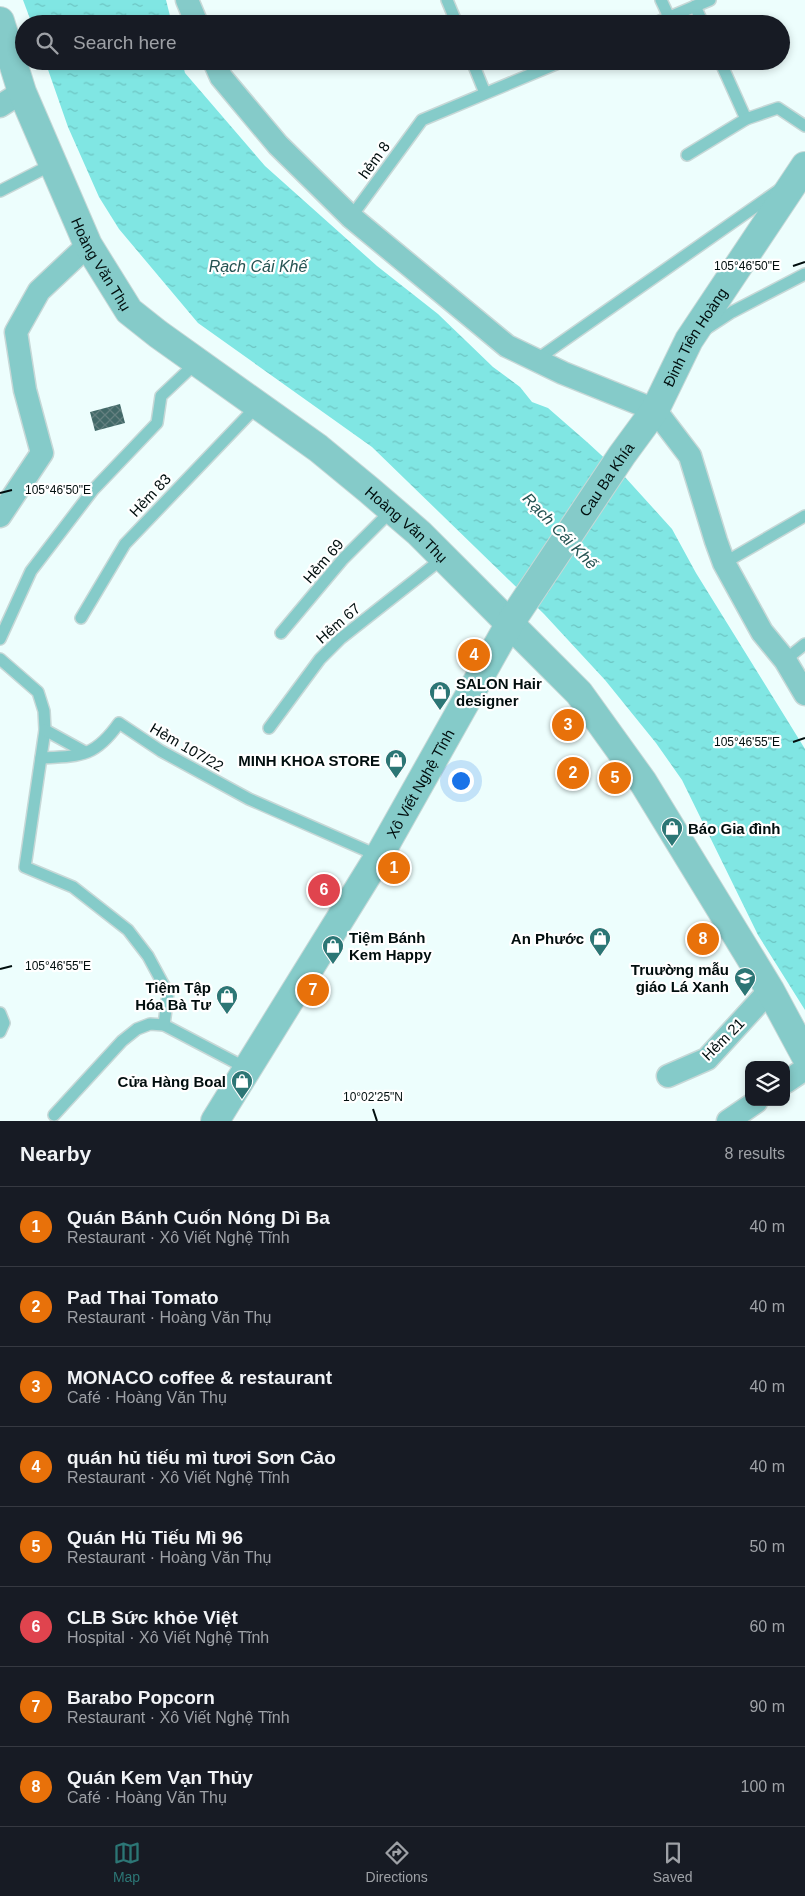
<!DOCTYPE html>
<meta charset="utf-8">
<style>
:root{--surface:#171b24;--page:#242831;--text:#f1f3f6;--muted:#9ea1a6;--line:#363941;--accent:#2c7675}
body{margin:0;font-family:Arial,sans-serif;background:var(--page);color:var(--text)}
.controls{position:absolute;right:15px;bottom:15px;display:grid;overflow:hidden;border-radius:10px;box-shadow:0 2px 8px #0003}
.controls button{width:45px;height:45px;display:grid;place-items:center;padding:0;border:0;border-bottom:1px solid var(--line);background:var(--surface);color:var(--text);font:25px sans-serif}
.you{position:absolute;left:460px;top:780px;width:18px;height:18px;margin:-12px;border:4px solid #fff;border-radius:50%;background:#1a73e8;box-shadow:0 0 0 8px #1a73e833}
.badge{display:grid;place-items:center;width:32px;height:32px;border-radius:50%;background:var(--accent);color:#fff;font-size:16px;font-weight:700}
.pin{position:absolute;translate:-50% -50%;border:2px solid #fff;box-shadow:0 1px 5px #0006}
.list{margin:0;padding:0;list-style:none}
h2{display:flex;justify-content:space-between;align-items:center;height:65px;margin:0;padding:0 20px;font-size:21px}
h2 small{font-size:16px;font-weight:400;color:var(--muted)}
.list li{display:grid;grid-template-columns:32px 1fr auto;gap:15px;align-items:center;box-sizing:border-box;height:80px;padding:0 20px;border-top:1px solid var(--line)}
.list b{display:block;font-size:19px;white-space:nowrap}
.list p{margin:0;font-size:16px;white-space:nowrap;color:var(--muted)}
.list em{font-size:16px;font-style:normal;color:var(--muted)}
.icon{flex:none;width:28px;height:28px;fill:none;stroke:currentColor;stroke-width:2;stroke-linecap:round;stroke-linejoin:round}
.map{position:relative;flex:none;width:805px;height:1121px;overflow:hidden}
.search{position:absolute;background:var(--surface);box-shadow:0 2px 8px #0003;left:15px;right:15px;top:15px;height:55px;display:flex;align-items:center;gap:12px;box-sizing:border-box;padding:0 18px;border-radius:28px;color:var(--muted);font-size:19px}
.sheet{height:705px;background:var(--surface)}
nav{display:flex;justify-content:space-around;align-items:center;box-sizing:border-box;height:70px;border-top:1px solid var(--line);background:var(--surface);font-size:14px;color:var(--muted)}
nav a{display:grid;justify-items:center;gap:2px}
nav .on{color:var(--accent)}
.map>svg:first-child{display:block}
</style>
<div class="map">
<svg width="805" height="1121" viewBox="0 0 805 1121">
<defs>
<pattern id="water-ripples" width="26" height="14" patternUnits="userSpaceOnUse" patternTransform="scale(1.25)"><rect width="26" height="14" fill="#80e6e3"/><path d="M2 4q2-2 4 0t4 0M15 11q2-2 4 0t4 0" fill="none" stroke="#6dc4c2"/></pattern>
<pattern id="building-cross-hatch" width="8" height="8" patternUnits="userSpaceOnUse" patternTransform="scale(1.25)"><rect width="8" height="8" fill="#426968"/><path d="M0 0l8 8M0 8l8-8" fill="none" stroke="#648080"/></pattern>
</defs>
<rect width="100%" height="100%" fill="#edfefd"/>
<g fill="url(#water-ripples)">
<path d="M 23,0 L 166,0 L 172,24 L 32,24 Z"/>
<path d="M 45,61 L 182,61 L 185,73 L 265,166 L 377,266 L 438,314 L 493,367 L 520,387 L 532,402 L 548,408 L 587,442 L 624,476 L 672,529 L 696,573 L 805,749 L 805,1010 L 758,935 L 682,780 L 656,743 L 605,680 L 544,614 L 372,447 L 198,323 L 119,229 L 99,197 L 68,127 Z"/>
</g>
<path fill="url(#building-cross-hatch)" d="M 120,404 L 125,423 L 95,431 L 90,412 Z"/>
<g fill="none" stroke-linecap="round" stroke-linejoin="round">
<g stroke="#c7d8d7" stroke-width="14">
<g id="service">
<path d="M 447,0 L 457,24"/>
<path d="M 661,0 L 669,17"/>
<path d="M 695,6 L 703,24"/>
<path d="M 653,24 L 710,0"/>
<path d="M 472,61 L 485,93"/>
<path d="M 720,61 L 746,119 L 778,108 L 805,126"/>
<path d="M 687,155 L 746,119"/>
<path d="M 0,191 L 53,164"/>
<path d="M 351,217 L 422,120 L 563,61"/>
<path d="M 706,329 L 732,312 L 805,274"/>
<path d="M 536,360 L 779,190"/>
<path d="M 724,563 L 805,516"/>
<path d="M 81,618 L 125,544 L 258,405"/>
<path d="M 281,633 L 343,559 L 391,511"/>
<path d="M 0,639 L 31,571 L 93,490 L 157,423 L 161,396 L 197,362"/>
<path d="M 0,659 L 38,692 L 44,711 L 45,730 L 25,867 L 73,887 L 128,930 L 148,956 L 168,993 L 164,1025 L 248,1069"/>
<path d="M 785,660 L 805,644"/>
<path d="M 269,728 L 320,659 L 340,639 L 443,558"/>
<path d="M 45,730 L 85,752"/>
<path d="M 41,758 C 81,756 95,757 119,723 L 161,751 L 249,799 L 379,856"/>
<path d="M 0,1013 L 4,1023 L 0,1032"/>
<path d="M 54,1115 L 122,1041 L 137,1029 L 150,1024 L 164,1025"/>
</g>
</g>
<g stroke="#c7d8d7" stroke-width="25">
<g id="minor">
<path d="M 187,0 L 197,24"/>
<path d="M 214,61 L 221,77 L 278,145 L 351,217 L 507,346 L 563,373 L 655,410 L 690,456 L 716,541 L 724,563 L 762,632 L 785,660 L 805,694"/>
<path d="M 0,106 L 22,92"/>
<path d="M 0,516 L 42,453 L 25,390 L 16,332 L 39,291 L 88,245"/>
<path d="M 668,1076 L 707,1059 L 770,990"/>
<path d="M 786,1082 L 805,1069"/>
<path d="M 728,1121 L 756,1102"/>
</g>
</g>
<g stroke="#c7d8d7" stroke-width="30">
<g id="tertiary">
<path id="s1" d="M 0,21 L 22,92 L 88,245 L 129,311 L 158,334 L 318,448 L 369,490 L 419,533 L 579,693 L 643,782 L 770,990 L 805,1055"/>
<path id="s2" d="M 215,1121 L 379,856 L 510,623 L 622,455 L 655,410 L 689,340 L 805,166"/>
</g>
</g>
<use href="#service" stroke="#85cbc9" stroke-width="11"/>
<use href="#minor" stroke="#85cbc9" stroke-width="22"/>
<use href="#tertiary" stroke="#85cbc9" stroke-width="28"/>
</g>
<path fill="none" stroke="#010e0e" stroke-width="2" d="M 793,266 L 805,262M 0,493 L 12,490M 793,742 L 805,738M 0,969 L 12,966M 373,1109 L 377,1121"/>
<defs>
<g id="shop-pin" transform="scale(1.125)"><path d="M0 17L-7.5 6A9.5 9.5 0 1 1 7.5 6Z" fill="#2c7675" stroke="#fff"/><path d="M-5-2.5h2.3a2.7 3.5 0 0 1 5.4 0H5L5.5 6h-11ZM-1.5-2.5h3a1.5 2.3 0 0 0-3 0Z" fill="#fff"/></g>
<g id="school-pin" transform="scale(1.125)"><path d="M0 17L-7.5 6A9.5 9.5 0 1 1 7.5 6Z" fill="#2c7675" stroke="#fff"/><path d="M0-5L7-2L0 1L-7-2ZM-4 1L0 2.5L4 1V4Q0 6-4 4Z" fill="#fff"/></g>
</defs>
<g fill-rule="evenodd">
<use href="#shop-pin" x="440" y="692"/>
<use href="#shop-pin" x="396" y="760"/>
<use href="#shop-pin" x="672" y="828"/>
<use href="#shop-pin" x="600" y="938"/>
<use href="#shop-pin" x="333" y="946"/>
<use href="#school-pin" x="745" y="978"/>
<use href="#shop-pin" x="227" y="996"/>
<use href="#shop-pin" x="242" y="1081"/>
</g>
<g text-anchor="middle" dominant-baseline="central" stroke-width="4.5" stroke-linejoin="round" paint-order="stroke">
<g font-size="15" fill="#010e0e" stroke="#fff">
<text transform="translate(374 160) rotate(-54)">hẻm 8</text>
<text stroke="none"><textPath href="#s1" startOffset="264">Hoàng Văn Thụ</textPath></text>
<text stroke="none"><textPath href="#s2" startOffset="920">Đinh Tiên Hoàng</textPath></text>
<text stroke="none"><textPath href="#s2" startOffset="752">Cau Ba Khía</textPath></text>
<text transform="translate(150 495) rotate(-47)">Hẻm 83</text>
<text stroke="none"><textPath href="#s1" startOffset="669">Hoàng Văn Thụ</textPath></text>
<text transform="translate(323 561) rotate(-49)">Hẻm 69</text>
<text transform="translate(338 623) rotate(-41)">Hẻm 67</text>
<text transform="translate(187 747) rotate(30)">Hẻm 107/22</text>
<text stroke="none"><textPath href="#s2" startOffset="395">Xô Viết Nghệ Tĩnh</textPath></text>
<text transform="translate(723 1039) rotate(-45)">Hẻm 21</text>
</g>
<g font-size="15" font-weight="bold" fill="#010e0e" stroke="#fff" text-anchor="end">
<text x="456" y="683" text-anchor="start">SALON Hair<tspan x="456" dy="17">designer</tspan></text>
<text x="380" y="760">MINH KHOA STORE</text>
<text x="688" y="828" text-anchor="start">Báo Gia đình</text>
<text x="349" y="937" text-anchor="start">Tiệm Bánh<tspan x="349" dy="17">Kem Happy</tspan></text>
<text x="584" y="938">An Phước</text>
<text x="729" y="969">Truường mẫu<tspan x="729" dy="17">giáo Lá Xanh</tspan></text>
<text x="211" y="987">Tiệm Tập<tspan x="211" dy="17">Hóa Bà Tư</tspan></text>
<text x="226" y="1081">Cửa Hàng Boal</text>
</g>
<g font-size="16" font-style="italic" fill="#255352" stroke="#fff">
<text x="258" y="266">Rạch Cái Khế</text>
<text transform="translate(560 531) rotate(46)">Rạch Cái Khế</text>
</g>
</g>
<g font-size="12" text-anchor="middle" fill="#010e0e" stroke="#fff" stroke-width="4.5" stroke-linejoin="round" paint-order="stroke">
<text x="747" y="270">105°46'50"E</text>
<text x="58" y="494">105°46'50"E</text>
<text x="747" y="746">105°46'55"E</text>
<text x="58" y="970">105°46'55"E</text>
<text x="373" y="1101">10°02'25"N</text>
</g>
</svg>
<div class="controls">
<button><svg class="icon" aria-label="layers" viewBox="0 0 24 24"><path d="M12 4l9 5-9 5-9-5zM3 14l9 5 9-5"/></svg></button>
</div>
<div class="you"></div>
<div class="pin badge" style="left:394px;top:868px;background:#e8710a">1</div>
<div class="pin badge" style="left:573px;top:773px;background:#e8710a">2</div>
<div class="pin badge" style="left:568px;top:725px;background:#e8710a">3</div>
<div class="pin badge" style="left:474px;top:655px;background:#e8710a">4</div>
<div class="pin badge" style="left:615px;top:778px;background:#e8710a">5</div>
<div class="pin badge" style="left:324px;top:890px;background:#e0444e">6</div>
<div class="pin badge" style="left:313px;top:990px;background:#e8710a">7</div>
<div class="pin badge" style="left:703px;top:939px;background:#e8710a">8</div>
<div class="search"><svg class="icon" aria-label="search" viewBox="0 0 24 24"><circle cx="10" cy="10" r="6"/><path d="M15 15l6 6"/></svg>Search here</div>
</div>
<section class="sheet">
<h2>Nearby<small>8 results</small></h2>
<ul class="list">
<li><span class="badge" style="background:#e8710a">1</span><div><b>Quán Bánh Cuốn Nóng Dì Ba</b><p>Restaurant · Xô Viết Nghệ Tĩnh</p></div><em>40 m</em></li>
<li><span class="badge" style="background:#e8710a">2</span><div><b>Pad Thai Tomato</b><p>Restaurant · Hoàng Văn Thụ</p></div><em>40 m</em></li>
<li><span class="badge" style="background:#e8710a">3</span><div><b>MONACO coffee &amp; restaurant</b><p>Café · Hoàng Văn Thụ</p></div><em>40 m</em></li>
<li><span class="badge" style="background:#e8710a">4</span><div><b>quán hủ tiếu mì tươi Sơn Cảo</b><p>Restaurant · Xô Viết Nghệ Tĩnh</p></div><em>40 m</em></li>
<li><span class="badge" style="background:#e8710a">5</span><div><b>Quán Hủ Tiếu Mì 96</b><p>Restaurant · Hoàng Văn Thụ</p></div><em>50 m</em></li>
<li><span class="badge" style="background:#e0444e">6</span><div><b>CLB Sức khỏe Việt</b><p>Hospital · Xô Viết Nghệ Tĩnh</p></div><em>60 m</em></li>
<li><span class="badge" style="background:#e8710a">7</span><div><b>Barabo Popcorn</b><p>Restaurant · Xô Viết Nghệ Tĩnh</p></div><em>90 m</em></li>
<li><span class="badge" style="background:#e8710a">8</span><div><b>Quán Kem Vạn Thủy</b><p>Café · Hoàng Văn Thụ</p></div><em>100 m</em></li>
</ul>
</section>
<nav>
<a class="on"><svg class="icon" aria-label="map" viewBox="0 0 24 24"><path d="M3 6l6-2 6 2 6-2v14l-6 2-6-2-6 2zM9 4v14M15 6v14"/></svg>Map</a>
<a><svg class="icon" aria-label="directions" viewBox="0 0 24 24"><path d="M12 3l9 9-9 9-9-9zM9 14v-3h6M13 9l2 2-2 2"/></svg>Directions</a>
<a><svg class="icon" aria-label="saved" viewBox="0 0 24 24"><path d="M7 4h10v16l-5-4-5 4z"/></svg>Saved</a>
</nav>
